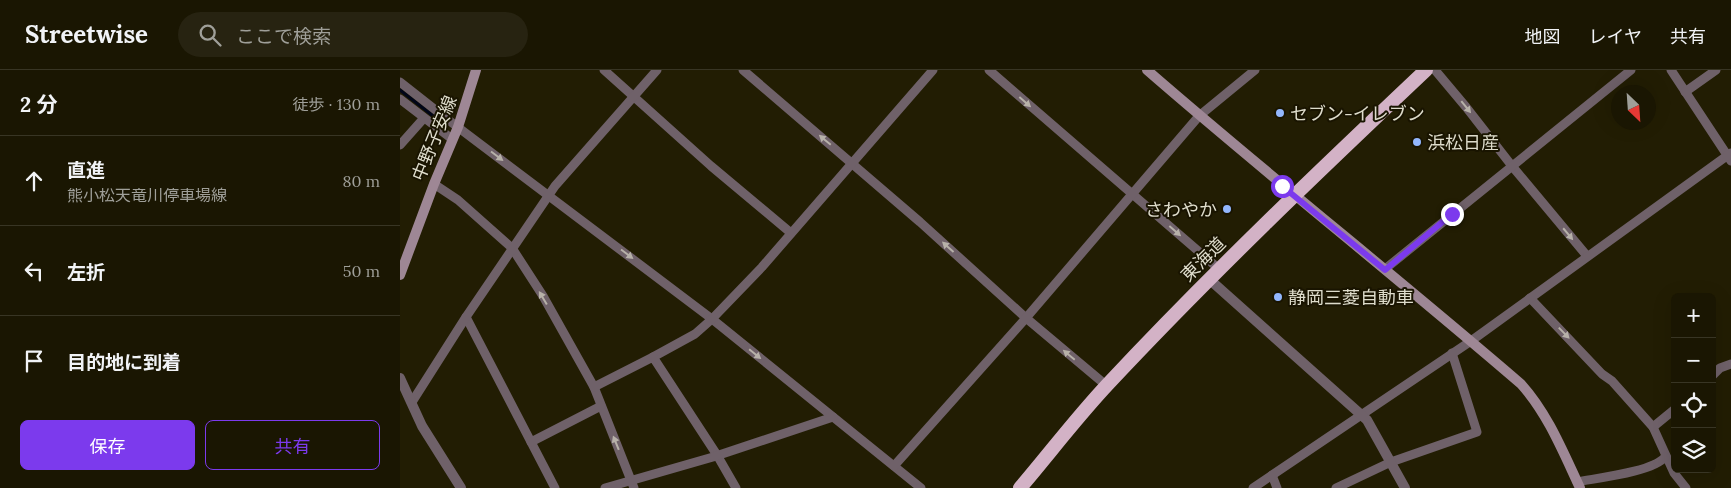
<!DOCTYPE html>
<html lang="ja">
<meta charset="utf-8">
<style>
:root{--surface:#1a1602;--page:#272311;--text:#f1f3f6;--muted:#9f9f99;--line:#383524;--accent:#7c3aed}
body{margin:0;font-family:Lora,"Noto Sans JP",serif;background:var(--page);color:var(--text)}
.controls{position:absolute;right:15px;bottom:15px;display:grid;overflow:hidden;border-radius:8px;box-shadow:0 5px 20px #0002}
.controls button{width:45px;height:45px;display:grid;place-items:center;padding:0;border:0;border-bottom:1px solid var(--line);background:var(--surface);color:var(--text);font:25px sans-serif}
.compass{position:absolute;left:1211px;top:15px;width:45px;height:45px;border-radius:50%;background:var(--surface);box-shadow:0 5px 20px #0002;rotate:155deg}
.stop{position:absolute;width:15px;height:15px;margin:-11px;border:4px solid #7c3aed;border-radius:50%;background:#fff}
.stop.end{background:#7c3aed;border-color:#fff;box-shadow:0 1px 5px #0008}
.list{margin:0;padding:0;list-style:none}
h2{display:flex;justify-content:space-between;align-items:center;height:65px;margin:0;padding:0 20px;font-size:21px}
h2 small{font-size:16px;font-weight:400;color:var(--muted)}
.list li{display:grid;grid-template-columns:32px 1fr auto;gap:15px;align-items:center;box-sizing:border-box;height:90px;padding:0 20px;border-top:1px solid var(--line)}
.list b{display:block;font-size:19px;white-space:nowrap}
.list p{margin:0;font-size:16px;white-space:nowrap;color:var(--muted)}
.list em{font-size:16px;font-style:normal;color:var(--muted)}
.actions{display:flex;gap:10px;padding:15px 20px}
.actions a{flex:1;padding:11px 0;border:1px solid var(--accent);border-radius:8px;text-align:center;font-size:18px;color:var(--accent)}
.actions .main{background:var(--accent);color:#fff}
.icon{flex:none;width:28px;height:28px;fill:none;stroke:currentColor;stroke-width:2;stroke-linecap:round;stroke-linejoin:round}
.map{position:relative;flex:none;width:1331px;height:418px;overflow:hidden}
header{display:flex;align-items:center;gap:30px;box-sizing:border-box;height:70px;padding:0 25px;background:var(--surface);border-bottom:1px solid var(--line)}
header strong{font-size:24px}
nav{display:flex;gap:28px;margin-inline-start:auto;font-size:18px}
.search{width:350px;height:45px;background:var(--page);display:flex;align-items:center;gap:12px;box-sizing:border-box;padding:0 18px;border-radius:28px;color:var(--muted);font-size:19px}
main{display:flex}
aside{flex:1;background:var(--surface)}
.map>svg:first-child{display:block}
</style>
<header>
<strong>Streetwise</strong>
<div class="search"><svg class="icon" aria-label="search" viewBox="0 0 24 24"><circle cx="10" cy="10" r="6"/><path d="M15 15l6 6"/></svg>ここで検索</div>
<nav><a>地図</a><a>レイヤ</a><a>共有</a></nav>
</header>
<main>
<aside>
<h2>2 分<small>徒歩 · 130 m</small></h2>
<ul class="list">
<li><svg class="icon" aria-label="ahead" viewBox="0 0 24 24"><path d="M12 20V5M6 11l6-6 6 6"/></svg><div><b>直進</b><p>熊小松天竜川停車場線</p></div><em>80 m</em></li>
<li><svg class="icon" aria-label="left" viewBox="0 0 24 24"><path d="M17 20v-9H6M10 6l-5 5 5 5"/></svg><div><b>左折</b></div><em>50 m</em></li>
<li><svg class="icon" aria-label="arrive" viewBox="0 0 24 24"><path d="M6 21V4h12l-3 4 3 4H6"/></svg><div><b>目的地に到着</b></div></li>
</ul>
<div class="actions"><a class="main">保存</a><a>共有</a></div>
</aside>
<div class="map">
<svg width="1331" height="418" viewBox="0 0 1331 418">
<rect width="100%" height="100%" fill="#221d03"/>
<g fill="none" stroke-linecap="round" stroke-linejoin="round">
<path stroke="#000518" stroke-width="3" d="M 0,20 L 41,52"/>
<g stroke="#6f6169" stroke-width="9">
<path d="M 204,0 L 311,96 L 391,163"/>
<path d="M 343,0 L 520,152 L 626,248 L 707,316"/>
<path d="M 589,0 L 819,199"/>
<path d="M 1035,0 L 1066,37 L 1112,96 L 1187,186"/>
<path d="M 1271,0 L 1331,91"/>
<path d="M 0,12 L 47,49 L 312,249 L 521,418"/>
<path d="M 1285,22 L 1316,0"/>
<path d="M 0,29 L 52,69"/>
<path d="M 0,75 L 24,48"/>
<path d="M 34,114 L 58,130 L 112,178 L 143,226 L 194,317 L 234,418"/>
<path d="M 985,199 L 1231,0"/>
<path d="M 1130,228 L 1202,304 L 1212,311 L 1253,357 L 1274,403 L 1286,418"/>
<path d="M 66,247 L 155,418"/>
<path d="M 253,287 L 295,264 L 312,249 L 362,197 L 533,0"/>
<path d="M 1312,306 L 1320,298 L 1331,294"/>
<path d="M 194,317 L 253,287 L 317,385 L 336,418"/>
<path d="M 12,332 L 66,247 L 155,116 L 257,0"/>
<path d="M 1253,357 L 1275,339"/>
<path d="M 131,372 L 201,336"/>
<path d="M 494,396 L 626,248 L 799,46 L 855,0"/>
<path d="M 872,405 L 877,418"/>
<path d="M 1177,412 C 1197,408 1253,402 1265,387"/>
<path d="M 205,418 L 313,387 L 433,347"/>
<path d="M 853,418 L 1071,271 L 1331,83"/>
<path d="M 936,418 L 991,392 L 1077,362 L 1052,283"/>
</g>
<g stroke="#6f6169" stroke-width="10">
<path d="M 809,209 L 967,350 L 1005,418"/>
<path d="M 0,308 L 22,356 L 61,418"/>
</g>
<g stroke="#9e8795" stroke-width="10">
<path d="M 747,0 C 870,107 998,208 1121,314 C 1148,344 1163,382 1180,418"/>
<path d="M 0,205 L 34,114 L 58,57 L 76,0"/>
</g>
<path stroke="#d3b2c6" stroke-width="14" d="M 620,418 C 649,384 677,347 708,314 C 810,205 917,103 1026,0"/>
</g>
<defs><path id="oneway-solid" d="M-6-.8H1V-3.2L6.5 0L1 3.2V.8H-6Z" transform="scale(1.25)"/></defs>
<g fill="#b7b1a9">
<use href="#oneway-solid" transform="translate(625 32) rotate(41)"/>
<use href="#oneway-solid" transform="translate(1066 37) rotate(51)"/>
<use href="#oneway-solid" transform="translate(425 70) rotate(-140)"/>
<use href="#oneway-solid" transform="translate(97 86) rotate(37)"/>
<use href="#oneway-solid" transform="translate(775 161) rotate(41)"/>
<use href="#oneway-solid" transform="translate(1168 164) rotate(50)"/>
<use href="#oneway-solid" transform="translate(548 177) rotate(-138)"/>
<use href="#oneway-solid" transform="translate(227 184) rotate(37)"/>
<use href="#oneway-solid" transform="translate(143 228) rotate(-121)"/>
<use href="#oneway-solid" transform="translate(1164 263) rotate(46)"/>
<use href="#oneway-solid" transform="translate(355 284) rotate(39)"/>
<use href="#oneway-solid" transform="translate(669 285) rotate(-140)"/>
<use href="#oneway-solid" transform="translate(216 373) rotate(-112)"/>
</g>
<g fill="none" stroke-linecap="round" stroke-linejoin="round">
<path stroke="#7c3aed" stroke-width="6" d="M 882,116 L 985,200 L 1052,144"/>
</g>
<g fill="#93b7fd" stroke="#191400" stroke-width="2">
<circle cx="880" cy="43" r="5"/>
<circle cx="1017" cy="72" r="5"/>
<circle cx="827" cy="139" r="5"/>
<circle cx="878" cy="227" r="5"/>
</g>
<g text-anchor="middle" dominant-baseline="central" stroke-width="4" stroke-linejoin="round" paint-order="stroke">
<g font-size="18" fill="#dedccb" stroke="#191400" text-anchor="start">
<text x="890" y="43">セブン-イレブン</text>
<text x="1027" y="72">浜松日産</text>
<text x="817" y="139" text-anchor="end">さわやか</text>
<text x="888" y="227">静岡三菱自動車</text>
</g>
<g font-size="18" fill="#dedccb" stroke="#191400">
<text transform="translate(34 68) rotate(-68)">中野子安線</text>
<text transform="translate(803 189) rotate(-45)">東海道</text>
</g>
</g>
</svg>
<div class="controls">
<button>+</button>
<button>−</button>
<button><svg class="icon" aria-label="locate" viewBox="0 0 24 24"><circle cx="12" cy="12" r="6"/><path d="M12 2v4M12 18v4M2 12h4M18 12h4"/></svg></button>
<button><svg class="icon" aria-label="layers" viewBox="0 0 24 24"><path d="M12 4l9 5-9 5-9-5zM3 14l9 5 9-5"/></svg></button>
</div>
<svg class="compass" viewBox="-18 -18 36 36"><path d="M0-13l5 13h-10z" fill="#e53935"/><path d="M0 13l5-13h-10z" fill="#9f9f99"/></svg>
<div class="stop" style="left:882px;top:116px"></div>
<div class="stop end" style="left:1052px;top:144px"></div>
</div>
</main>
